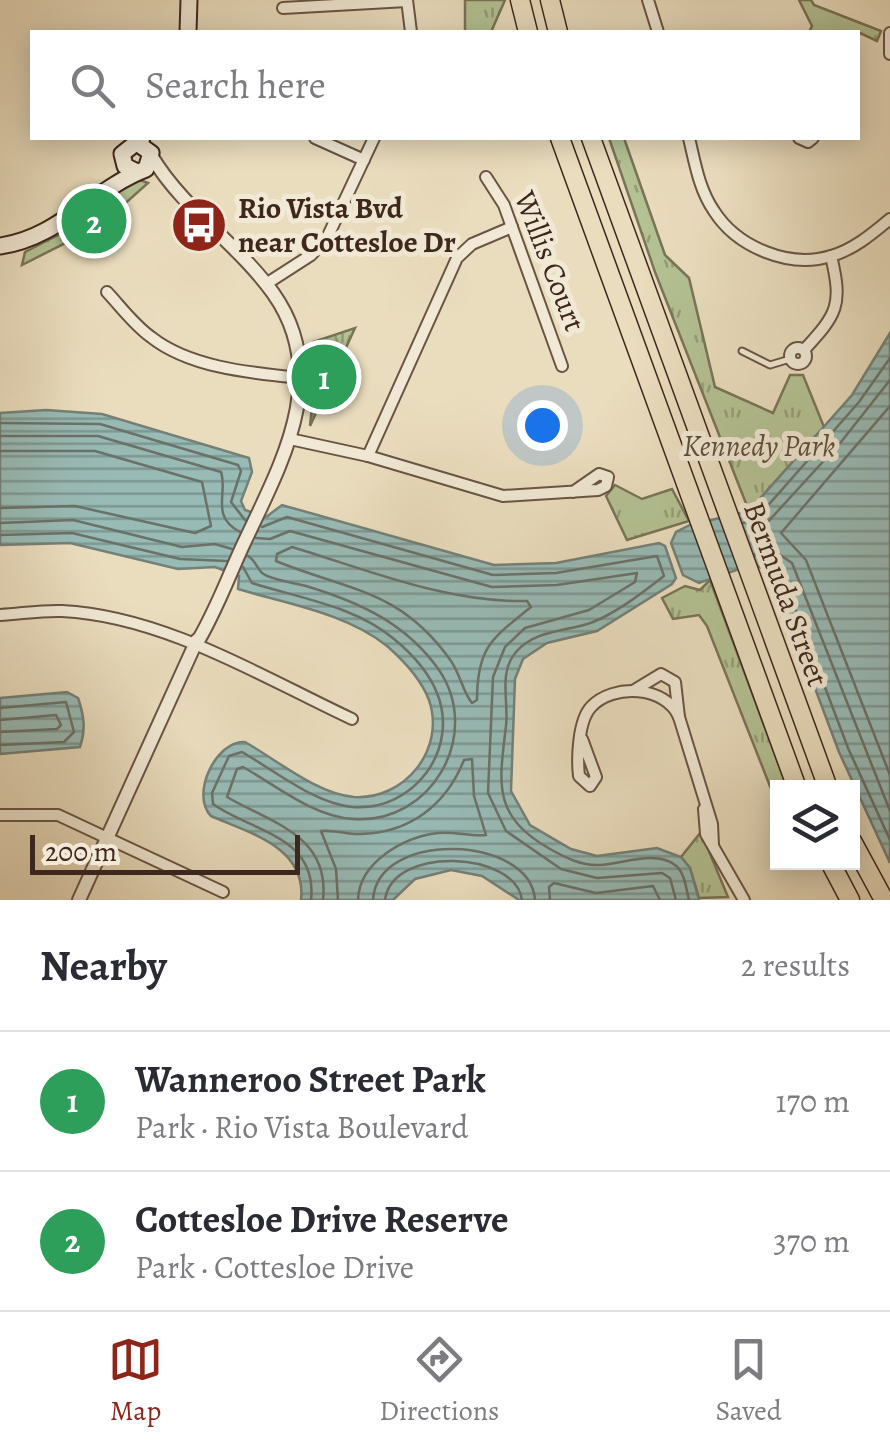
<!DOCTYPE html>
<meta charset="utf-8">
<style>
:root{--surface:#fff;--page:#f7f7f7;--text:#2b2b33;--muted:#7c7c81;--line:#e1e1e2;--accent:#8f2418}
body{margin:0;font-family:Alegreya,serif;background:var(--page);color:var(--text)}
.controls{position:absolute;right:30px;bottom:30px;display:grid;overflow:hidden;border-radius:0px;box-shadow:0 5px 25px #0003}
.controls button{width:90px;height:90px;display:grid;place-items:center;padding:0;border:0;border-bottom:2px solid var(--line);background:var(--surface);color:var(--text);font:50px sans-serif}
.scale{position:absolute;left:30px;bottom:25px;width:270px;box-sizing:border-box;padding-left:10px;border:5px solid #3e271c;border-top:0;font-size:28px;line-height:35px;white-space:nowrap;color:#3e271c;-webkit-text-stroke:8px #f1e9d5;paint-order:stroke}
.you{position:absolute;left:542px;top:425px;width:35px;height:35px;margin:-25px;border:8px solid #fff;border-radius:50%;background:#1a73e8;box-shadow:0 0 0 15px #1a73e833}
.badge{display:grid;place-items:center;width:65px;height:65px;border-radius:50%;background:var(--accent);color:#fff;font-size:32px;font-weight:700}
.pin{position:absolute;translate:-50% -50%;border:5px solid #fff;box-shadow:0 2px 10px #0006}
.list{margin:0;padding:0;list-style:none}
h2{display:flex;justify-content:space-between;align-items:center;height:130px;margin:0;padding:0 40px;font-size:42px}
h2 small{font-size:32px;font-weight:400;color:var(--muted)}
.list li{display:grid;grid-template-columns:65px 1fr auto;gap:30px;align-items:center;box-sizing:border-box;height:140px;padding:0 40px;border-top:2px solid var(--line)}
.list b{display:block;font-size:38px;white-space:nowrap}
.list p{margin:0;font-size:32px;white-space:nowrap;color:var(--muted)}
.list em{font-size:32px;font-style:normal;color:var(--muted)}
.icon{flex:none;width:55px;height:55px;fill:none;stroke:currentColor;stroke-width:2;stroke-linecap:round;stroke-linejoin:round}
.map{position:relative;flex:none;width:890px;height:900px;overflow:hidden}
.search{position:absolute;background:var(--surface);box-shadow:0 5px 25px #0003;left:30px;right:30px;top:30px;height:110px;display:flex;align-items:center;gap:25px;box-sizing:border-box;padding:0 35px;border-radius:0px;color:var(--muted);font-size:38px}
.sheet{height:410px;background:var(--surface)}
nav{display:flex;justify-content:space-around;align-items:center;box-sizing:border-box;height:140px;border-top:2px solid var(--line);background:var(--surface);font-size:28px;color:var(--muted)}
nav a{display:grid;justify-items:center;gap:5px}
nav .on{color:var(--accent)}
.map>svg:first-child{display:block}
</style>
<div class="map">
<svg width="890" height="900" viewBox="0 0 890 900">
<defs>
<pattern id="grass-tufts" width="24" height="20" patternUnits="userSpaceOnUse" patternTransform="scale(2.5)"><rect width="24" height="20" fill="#b4c294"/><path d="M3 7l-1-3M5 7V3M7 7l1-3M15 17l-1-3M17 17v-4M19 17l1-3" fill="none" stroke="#949e78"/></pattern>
<pattern id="water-rules" width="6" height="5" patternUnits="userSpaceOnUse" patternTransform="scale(2.5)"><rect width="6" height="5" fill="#98bbb6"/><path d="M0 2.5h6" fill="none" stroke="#7d9893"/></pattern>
</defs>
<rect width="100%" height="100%" fill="#eaddbe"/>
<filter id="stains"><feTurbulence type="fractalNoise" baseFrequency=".002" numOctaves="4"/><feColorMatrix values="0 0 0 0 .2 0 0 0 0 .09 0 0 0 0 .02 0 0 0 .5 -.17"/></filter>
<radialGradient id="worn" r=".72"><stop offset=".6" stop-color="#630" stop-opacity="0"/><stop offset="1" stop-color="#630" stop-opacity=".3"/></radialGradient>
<g fill="url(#grass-tufts)" stroke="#797458" stroke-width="2.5">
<path d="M 465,0 L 505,0 L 491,32 L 465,32 Z"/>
<path d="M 799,0 L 811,0 L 814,5 L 881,31 L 877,41 L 858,32 L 809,32 L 812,26 Z"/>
<path d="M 609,138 L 624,138 L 665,255 L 689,278 L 715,387 L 773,413 L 790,375 L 803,375 L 824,427 L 749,511 L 655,272 Z"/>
<path d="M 137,179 L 148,183 L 101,225 L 22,265 L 25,252 L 70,229 Z"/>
<path d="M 355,328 L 310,426 L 316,368 L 313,342 Z"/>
<path d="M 615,485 L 642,499 L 672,489 L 689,521 L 627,540 L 606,496 Z"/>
<path d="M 710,580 L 787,787 L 778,788 L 777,804 L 707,626 L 699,615 L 673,619 L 662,598 L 685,586 L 700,590 Z"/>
<path d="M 701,832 L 728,897 L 699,898 L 690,868 L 681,857 Z"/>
</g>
<g fill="url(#water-rules)" stroke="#748078" stroke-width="2.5">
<path d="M 890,333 L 890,863 L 839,752 L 772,574 L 754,564 L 699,583 L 683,575 L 671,543 L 676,532 L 690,525 L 749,511 L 852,395 Z"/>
<path d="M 46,410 L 102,414 L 249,458 L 252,472 L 241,501 L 245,510 L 266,517 L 282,505 L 494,565 L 556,563 L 659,543 L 665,546 L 676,578 L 672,584 L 597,631 L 547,643 L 523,659 L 515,679 L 511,791 L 530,825 L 571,849 L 597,856 L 657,848 L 681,857 L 690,868 L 699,900 L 519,900 L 482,876 L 451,870 L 415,879 L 393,900 L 301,900 C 307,847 249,833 211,816 C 190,795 216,740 245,742 C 277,760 317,794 354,797 C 405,800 446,749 429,700 C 421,679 403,660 387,646 C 346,613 287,604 238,589 L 239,576 L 215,567 L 178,569 L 70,543 L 0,545 L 0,413 Z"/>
<path d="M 67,692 L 78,698 C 84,715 86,730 80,747 L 0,754 L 0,698 Z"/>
</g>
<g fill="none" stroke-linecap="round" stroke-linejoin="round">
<g stroke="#6b7169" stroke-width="2.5">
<path d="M 890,380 L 841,442 L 754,537 L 792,563 L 890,811"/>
<path d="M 890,406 L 781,533 L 806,560 L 890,775"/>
<path d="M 0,423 L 100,424 L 238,465 L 241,471 L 231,502 L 245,520"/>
<path d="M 0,436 L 98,436 L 221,472 C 228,494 210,516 240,532"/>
<path d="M 0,451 L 95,451 L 202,482 L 211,526 L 195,533 L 75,506 L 0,508"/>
<path d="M 0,523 L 73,520 L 182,547 L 215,544 L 232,549"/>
<path d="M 743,523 L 757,518 L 859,402 L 890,358"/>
<path d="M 262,527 L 287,517 L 493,575 L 556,573 L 657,556 L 664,576 C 643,592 618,612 593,622 C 567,632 536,629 516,652 C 498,673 509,701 506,726 C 499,784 492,816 550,849 C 566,858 582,866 600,865 C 623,864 655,850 675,865 C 685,872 686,889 689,900"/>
<path d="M 0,535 L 72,533 L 180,559 L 227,561"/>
<path d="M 256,538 L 270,539 L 290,531 L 492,587 L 557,585 L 637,573 L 635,582 L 589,610 L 525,628 L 505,647 L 493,677 L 488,793 L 506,831 L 561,869 L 597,878 L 662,873 L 670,878 L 676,900"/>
<path d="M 292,547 C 368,570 447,603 527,601 L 531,607 C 493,638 477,646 477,700 L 472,703 C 463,692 460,674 451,661 C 400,589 349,591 276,561 L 277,554 Z"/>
<path d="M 755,554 L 781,571 L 848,748 L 890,840"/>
<path d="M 248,556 C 255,560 257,568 262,573 C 271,580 295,583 306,586 C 359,602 406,623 439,670 C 483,735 431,825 353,819 C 314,817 277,786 243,767 L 237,769 L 227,797 C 271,823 330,835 323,900"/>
<path d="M 243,567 L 252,583 C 299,598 355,606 394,639 C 411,653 429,673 437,693 C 460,750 413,812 352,807 C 314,803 275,771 242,752 L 229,756 L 212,793 L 213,804 C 252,832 318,836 311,900"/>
<path d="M 0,708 L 66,702 L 74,732 L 64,742 L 0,745"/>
<path d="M 0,720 L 56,715 L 61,725 L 57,729 L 0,732"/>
<path d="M 338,900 L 336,869 L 321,831 C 333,829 347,835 360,834 C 410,833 446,805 464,760 L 472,759 L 474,796 L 486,835 C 471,837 454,831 438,833 C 404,837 359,862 358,900"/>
<path d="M 373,900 C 377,829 531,835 535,900"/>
<path d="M 385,900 C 392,845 516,851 522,900"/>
<path d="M 550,900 L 549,887 L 554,883 L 596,893 L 653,886 L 660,900"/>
</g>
<g stroke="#695444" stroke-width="9">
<path id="service" d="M 742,351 L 770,365 L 790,359"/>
</g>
<g stroke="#695444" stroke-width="14">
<g id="minor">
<path d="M 407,0 L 411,32"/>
<path d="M 648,0 L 658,32"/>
<path d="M 283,8 L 407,1"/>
<path d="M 890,33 L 890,54"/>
<path d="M 315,138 L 364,160"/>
<path d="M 689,138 C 695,163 699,189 714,211 C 737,247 789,269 831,256 C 853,250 872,234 890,219"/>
<path d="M 799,138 L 808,142 L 813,138"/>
<path d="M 486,177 L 504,205 L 562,366"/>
<path d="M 266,284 L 311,255 L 327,238 L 374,138"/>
<path d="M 107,292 C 121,307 134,325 151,337 C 190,368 252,373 301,378"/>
<circle cx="798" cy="356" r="8"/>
<path d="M 804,350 C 837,314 843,306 831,256"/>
<path d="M 290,439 L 368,456 L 503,496 L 598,490 L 606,486 L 608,477 L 599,474 L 573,492"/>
<path d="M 368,456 L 457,258 L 472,244 L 512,227"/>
<path d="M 0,615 C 20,614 42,610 62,611 C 164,616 262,677 352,719"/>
<path d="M 633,691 L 661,674 L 675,682 L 679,717 L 712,824 L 713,845"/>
<path d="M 582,739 L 596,777 L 590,786 L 579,776 C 577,759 578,721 591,707 C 613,683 666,686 679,717"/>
<path d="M 704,809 L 706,834 L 744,900"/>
<path d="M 0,815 L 58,815 L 223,892"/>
</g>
</g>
<g stroke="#695444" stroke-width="16">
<g id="tertiary">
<path d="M 152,157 C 184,210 237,243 273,293 C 332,376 281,464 244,543 C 228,577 215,614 195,646"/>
<path d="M 79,900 L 197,640"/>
</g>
</g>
<g stroke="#3e271c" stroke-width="19">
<g id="secondary">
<path d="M 188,32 L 189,0"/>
<path d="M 137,172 L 125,166 L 122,154 L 142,138"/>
<path d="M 0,246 C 59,238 93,189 146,169 L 151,153 L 137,143"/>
</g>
</g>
<g stroke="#3e271c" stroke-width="21">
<g id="primary">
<path d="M 520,0 L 528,32"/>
<path d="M 550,0 L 558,32"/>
<path d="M 560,138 L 797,788"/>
<path d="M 591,138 L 828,788"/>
<path d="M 852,841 L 884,900"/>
<path d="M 830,862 L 850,900"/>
</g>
</g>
<use href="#service" stroke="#f1e9d5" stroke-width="5"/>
<use href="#minor" stroke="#f1e9d5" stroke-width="10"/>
<use href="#tertiary" stroke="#f1e9d5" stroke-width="12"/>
<use href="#secondary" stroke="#f1e9d5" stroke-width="15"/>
<use href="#primary" stroke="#eaddbe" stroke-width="18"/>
</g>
<defs>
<g id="bus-disc" transform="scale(2.875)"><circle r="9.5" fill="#8f2418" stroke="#f1e9d5"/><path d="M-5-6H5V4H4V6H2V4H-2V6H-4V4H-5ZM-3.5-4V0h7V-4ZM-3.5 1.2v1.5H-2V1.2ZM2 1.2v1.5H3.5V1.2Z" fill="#fff"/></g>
</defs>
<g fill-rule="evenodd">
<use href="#bus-disc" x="199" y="225"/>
</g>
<g text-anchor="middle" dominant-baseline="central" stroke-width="10" stroke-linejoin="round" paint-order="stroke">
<g font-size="30" font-weight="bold" fill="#3e271c" stroke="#f1e9d5" text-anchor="start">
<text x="238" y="208">Rio Vista Bvd<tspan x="238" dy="34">near Cottesloe Dr</tspan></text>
</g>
<g font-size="30" fill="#3e271c" stroke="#f1e9d5">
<text transform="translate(550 261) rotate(69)">Willis Court</text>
<text transform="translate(786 594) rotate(70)">Bermuda Street</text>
</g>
<g font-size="30" font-style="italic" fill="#5c4e3a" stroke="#f1e9d5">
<text x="759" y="446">Kennedy Park</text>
</g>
</g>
<rect width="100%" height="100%" filter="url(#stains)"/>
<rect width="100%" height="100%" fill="url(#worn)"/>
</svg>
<div class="controls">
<button><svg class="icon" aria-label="layers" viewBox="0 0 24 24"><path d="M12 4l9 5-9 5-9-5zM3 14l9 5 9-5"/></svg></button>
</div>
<div class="scale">200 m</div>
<div class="you"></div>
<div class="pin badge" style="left:324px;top:377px;background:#2e9e5b">1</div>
<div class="pin badge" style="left:94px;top:221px;background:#2e9e5b">2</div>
<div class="search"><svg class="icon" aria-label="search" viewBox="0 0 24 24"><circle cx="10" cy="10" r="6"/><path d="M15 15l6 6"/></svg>Search here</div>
</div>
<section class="sheet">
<h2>Nearby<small>2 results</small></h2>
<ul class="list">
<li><span class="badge" style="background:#2e9e5b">1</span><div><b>Wanneroo Street Park</b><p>Park · Rio Vista Boulevard</p></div><em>170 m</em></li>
<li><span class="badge" style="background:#2e9e5b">2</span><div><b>Cottesloe Drive Reserve</b><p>Park · Cottesloe Drive</p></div><em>370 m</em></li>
</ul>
</section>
<nav>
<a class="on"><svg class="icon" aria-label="map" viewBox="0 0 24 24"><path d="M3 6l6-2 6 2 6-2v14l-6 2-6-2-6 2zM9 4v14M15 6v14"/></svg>Map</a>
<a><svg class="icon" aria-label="directions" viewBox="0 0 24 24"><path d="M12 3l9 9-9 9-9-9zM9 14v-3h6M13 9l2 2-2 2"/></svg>Directions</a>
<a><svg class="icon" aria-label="saved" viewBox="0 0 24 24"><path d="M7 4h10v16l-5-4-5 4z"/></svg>Saved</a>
</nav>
